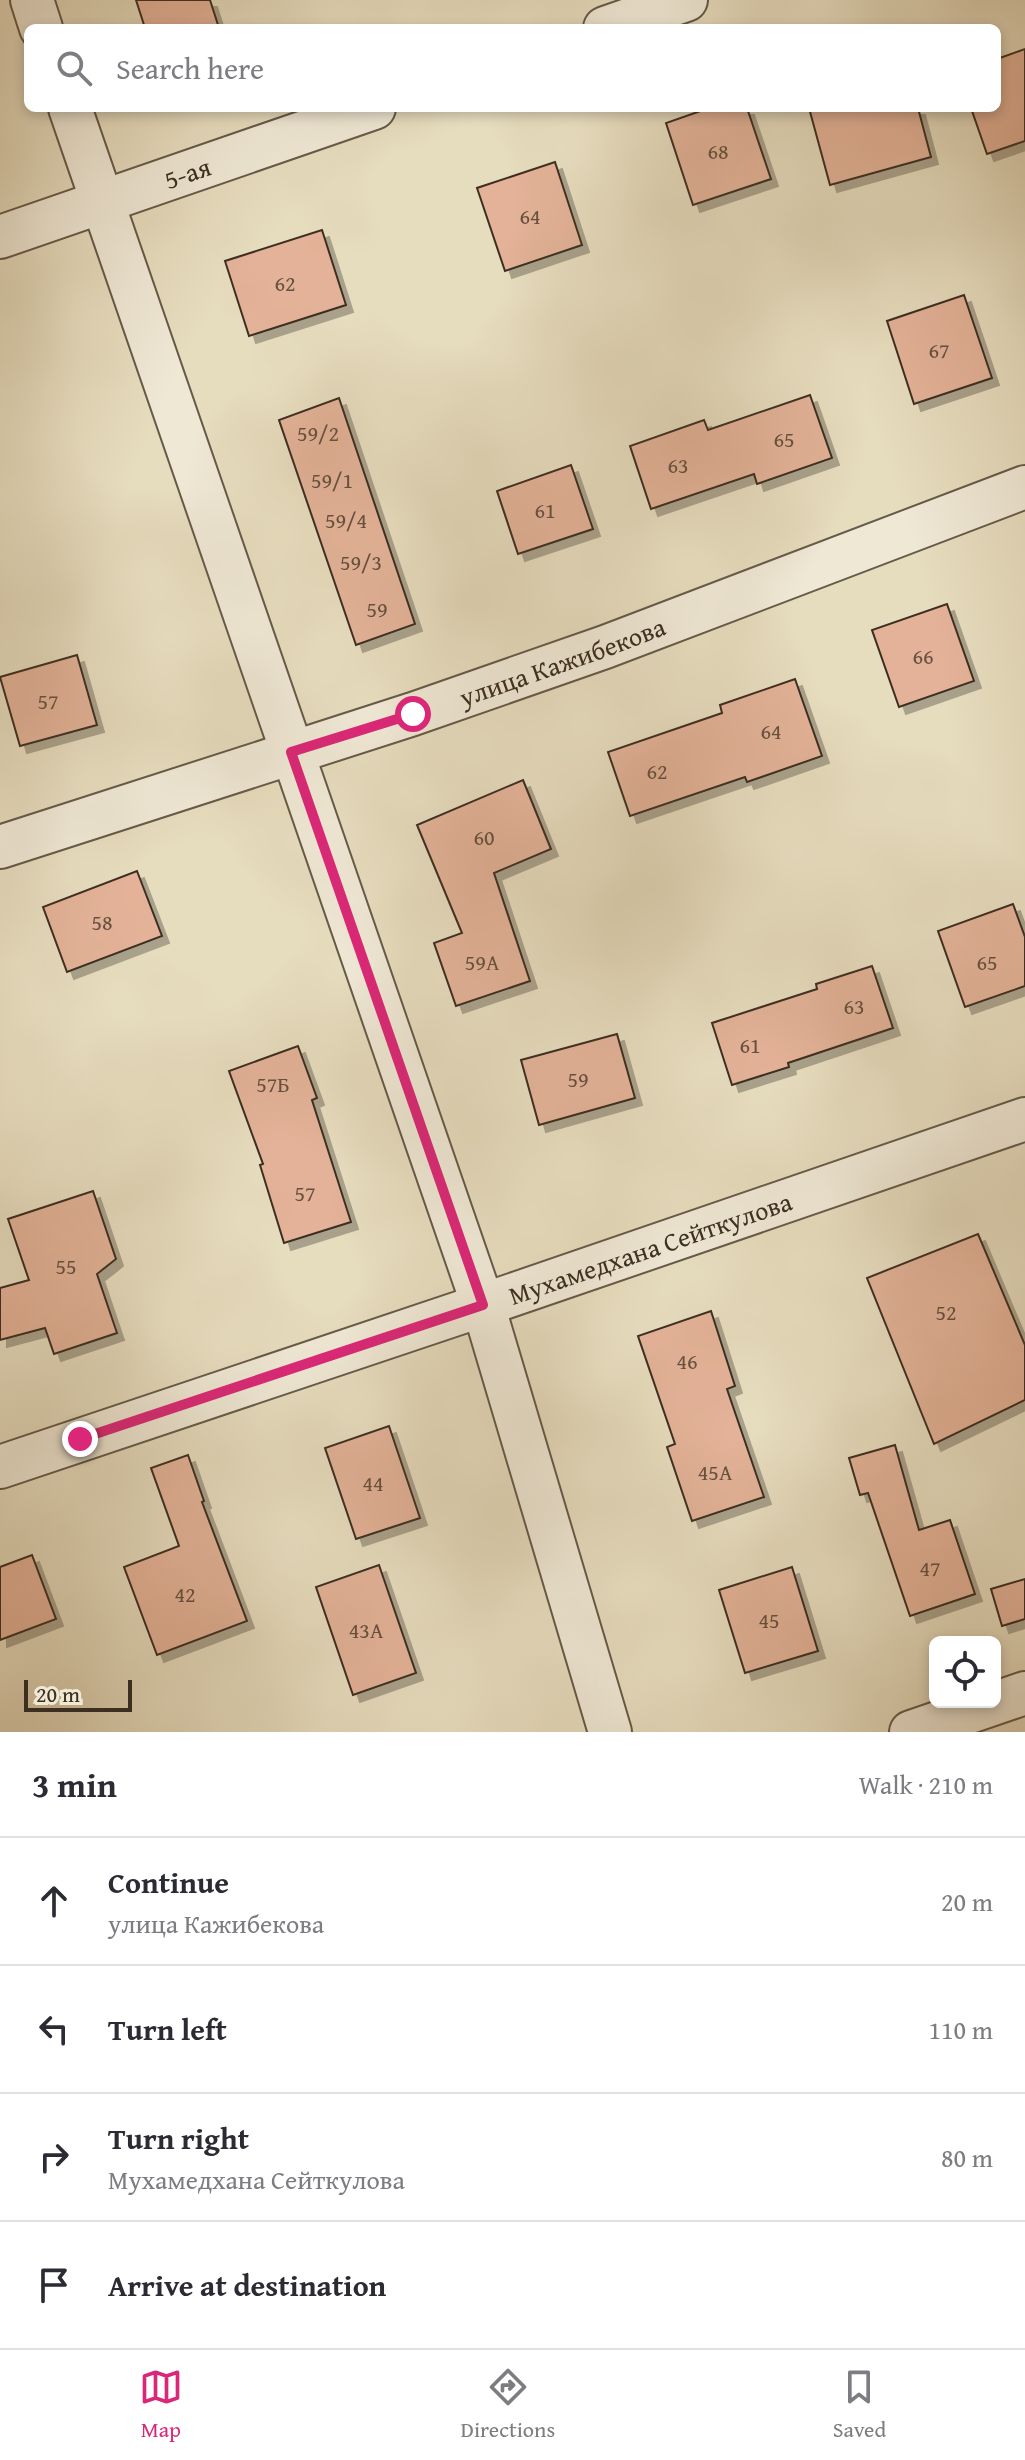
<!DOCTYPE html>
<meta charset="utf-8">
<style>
:root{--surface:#fff;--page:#f2f2f3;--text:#2b2b33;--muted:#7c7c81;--line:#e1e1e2;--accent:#db2777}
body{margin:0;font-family:"Gentium Book Plus",serif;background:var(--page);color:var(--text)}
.controls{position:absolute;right:24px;bottom:24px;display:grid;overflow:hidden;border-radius:12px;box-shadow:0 4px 12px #0003}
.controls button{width:72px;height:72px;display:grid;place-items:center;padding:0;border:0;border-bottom:2px solid var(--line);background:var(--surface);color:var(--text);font:40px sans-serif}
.scale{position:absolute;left:24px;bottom:20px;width:108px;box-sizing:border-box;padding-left:8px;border:4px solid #3c2f21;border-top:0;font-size:22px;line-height:28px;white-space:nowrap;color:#3c2f21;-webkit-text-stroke:6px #efe8d5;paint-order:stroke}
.stop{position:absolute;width:24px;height:24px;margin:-18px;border:6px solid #db2777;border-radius:50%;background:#fff}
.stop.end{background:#db2777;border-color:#fff;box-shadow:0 2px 8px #0008}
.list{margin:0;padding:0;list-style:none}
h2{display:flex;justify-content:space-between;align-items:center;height:104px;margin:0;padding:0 32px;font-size:34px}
h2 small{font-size:26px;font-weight:400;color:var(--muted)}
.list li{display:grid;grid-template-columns:52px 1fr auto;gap:24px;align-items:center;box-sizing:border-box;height:128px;padding:0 32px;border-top:2px solid var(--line)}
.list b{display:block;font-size:30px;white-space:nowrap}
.list p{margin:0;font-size:26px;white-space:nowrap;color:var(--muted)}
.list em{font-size:26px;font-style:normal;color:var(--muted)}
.icon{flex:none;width:44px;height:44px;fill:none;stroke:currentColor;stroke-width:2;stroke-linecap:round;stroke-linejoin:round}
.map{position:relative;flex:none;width:1025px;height:1732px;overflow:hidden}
.search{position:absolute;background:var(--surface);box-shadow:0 4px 12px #0003;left:24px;right:24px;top:24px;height:88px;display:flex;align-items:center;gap:20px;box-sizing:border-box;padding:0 28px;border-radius:12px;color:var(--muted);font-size:30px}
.sheet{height:616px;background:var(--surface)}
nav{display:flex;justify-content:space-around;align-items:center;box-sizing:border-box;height:112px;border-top:2px solid var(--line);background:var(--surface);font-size:22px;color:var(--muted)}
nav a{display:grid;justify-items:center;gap:4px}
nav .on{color:var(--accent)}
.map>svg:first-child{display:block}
</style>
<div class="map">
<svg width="1025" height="1732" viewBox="0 0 1025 1732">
<defs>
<filter id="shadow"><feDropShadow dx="7" dy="7" stdDeviation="0" flood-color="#0004"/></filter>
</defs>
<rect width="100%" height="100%" fill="#e6dcbe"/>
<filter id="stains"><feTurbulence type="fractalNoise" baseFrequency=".0025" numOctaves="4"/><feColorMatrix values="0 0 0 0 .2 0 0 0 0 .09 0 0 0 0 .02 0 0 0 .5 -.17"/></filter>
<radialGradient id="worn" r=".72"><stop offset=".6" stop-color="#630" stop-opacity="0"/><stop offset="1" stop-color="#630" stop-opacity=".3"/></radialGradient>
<g fill="#e3b298" stroke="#3c2f21" stroke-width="2" filter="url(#shadow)">
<path d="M 136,0 L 210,0 L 219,28 L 145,28 Z"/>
<path d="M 1025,49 L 1025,141 L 987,154 L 971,108 L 997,108 L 997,59 Z"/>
<path d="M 709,108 L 747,108 L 771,179 L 693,205 L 666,123 Z"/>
<path d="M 809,108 L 918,108 L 931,157 L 830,185 Z"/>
<path d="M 555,162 L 582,245 L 505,271 L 477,188 Z"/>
<path d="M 322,230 L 346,305 L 249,336 L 225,261 Z"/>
<path d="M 964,295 L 992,378 L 914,404 L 887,321 Z"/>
<path d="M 810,395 L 832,458 L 757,484 L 754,474 L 651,509 L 630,446 L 704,420 L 708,430 Z"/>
<path d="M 339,398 L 415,624 L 356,645 L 279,420 Z"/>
<path d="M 571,465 L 593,529 L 518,554 L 497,491 Z"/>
<path d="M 947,604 L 974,681 L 899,707 L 872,630 Z"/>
<path d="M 77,655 L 97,725 L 20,746 L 0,677 Z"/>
<path d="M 795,679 L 822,756 L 747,782 L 745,777 L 630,816 L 608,752 L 722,713 L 720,705 Z"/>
<path d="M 523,780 L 551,849 L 494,873 L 530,981 L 456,1006 L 434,943 L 462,933 L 417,825 Z"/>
<path d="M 137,871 L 162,936 L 67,972 L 43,907 Z"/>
<path d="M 1013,904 L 1025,937 L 1025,986 L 965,1007 L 938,931 Z"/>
<path d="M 872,966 L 893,1028 L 788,1063 L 789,1067 L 732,1085 L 712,1023 L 817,989 L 816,984 Z"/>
<path d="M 617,1034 L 635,1098 L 539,1125 L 521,1060 Z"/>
<path d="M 298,1046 L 317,1098 L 312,1100 L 351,1222 L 284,1243 L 260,1165 L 263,1164 L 229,1071 Z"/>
<path d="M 93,1191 L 116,1259 L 97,1274 L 117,1333 L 54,1354 L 45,1328 L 0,1340 L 0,1288 L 29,1280 L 8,1219 Z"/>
<path d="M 978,1234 L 1025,1345 L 1025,1400 L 934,1444 L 867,1278 Z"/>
<path d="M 711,1311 L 735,1386 L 727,1389 L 764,1497 L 692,1521 L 667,1447 L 675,1444 L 638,1336 Z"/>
<path d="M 389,1426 L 420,1518 L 356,1539 L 325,1448 Z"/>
<path d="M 895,1445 L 919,1530 L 950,1520 L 975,1594 L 910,1616 L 868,1493 L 860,1495 L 849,1458 Z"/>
<path d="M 188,1455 L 204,1501 L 202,1502 L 247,1621 L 157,1655 L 124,1567 L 179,1546 L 151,1468 Z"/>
<path d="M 32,1555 L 56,1619 L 0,1640 L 0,1567 Z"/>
<path d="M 379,1565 L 416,1673 L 353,1695 L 316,1587 Z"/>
<path d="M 792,1567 L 818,1651 L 745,1673 L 719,1590 Z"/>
<path d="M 1025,1579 L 1025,1619 L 1002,1626 L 991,1589 Z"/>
</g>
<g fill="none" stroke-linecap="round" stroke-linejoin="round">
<g stroke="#665a48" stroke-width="46">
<g id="minor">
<path d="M 32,0 L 41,28"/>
<path d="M 605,28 L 686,0"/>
<path d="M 70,108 L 483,1305 L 610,1732"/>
<path id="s1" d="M 0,237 L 374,108"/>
<path id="s2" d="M 0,847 L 413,714 L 605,647 L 1025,487"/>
<path id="s3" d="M 0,1467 L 483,1305 L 1025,1119"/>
<path d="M 911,1732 L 1025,1693"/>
</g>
</g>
<use href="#minor" stroke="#efe8d5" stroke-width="42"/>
</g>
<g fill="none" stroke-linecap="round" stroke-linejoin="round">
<path stroke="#db2777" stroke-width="10" d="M 80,1439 L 483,1305 L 291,752 L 413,714"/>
</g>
<g text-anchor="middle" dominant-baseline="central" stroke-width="6" stroke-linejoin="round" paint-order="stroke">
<g font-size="22" fill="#66503f">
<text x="718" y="151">68</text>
<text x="530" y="216">64</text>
<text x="285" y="283">62</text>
<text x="939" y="350">67</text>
<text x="318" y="433">59/2</text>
<text x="784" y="439">65</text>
<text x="678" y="465">63</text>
<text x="332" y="480">59/1</text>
<text x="545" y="510">61</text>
<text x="346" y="520">59/4</text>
<text x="361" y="562">59/3</text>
<text x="377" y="609">59</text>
<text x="923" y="656">66</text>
<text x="48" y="701">57</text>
<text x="771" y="731">64</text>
<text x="657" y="771">62</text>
<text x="484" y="837">60</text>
<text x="102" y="922">58</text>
<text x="482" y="962">59А</text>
<text x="987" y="962">65</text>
<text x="854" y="1006">63</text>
<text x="750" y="1045">61</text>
<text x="578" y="1079">59</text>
<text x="273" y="1084">57Б</text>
<text x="305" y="1193">57</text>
<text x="66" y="1266">55</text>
<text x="946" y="1312">52</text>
<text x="687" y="1361">46</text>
<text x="715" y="1472">45А</text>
<text x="373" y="1483">44</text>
<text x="930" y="1568">47</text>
<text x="185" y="1594">42</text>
<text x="769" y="1620">45</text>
<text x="366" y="1630">43А</text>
</g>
<g font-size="26" fill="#3c2f21" stroke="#efe8d5">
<text stroke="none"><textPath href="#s1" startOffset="198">5-ая</textPath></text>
<text stroke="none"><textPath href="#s2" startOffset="592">улица Кажибекова</textPath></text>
<text stroke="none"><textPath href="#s3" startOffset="686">Мухамедхана Сейткулова</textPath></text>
</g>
</g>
<rect width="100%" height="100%" filter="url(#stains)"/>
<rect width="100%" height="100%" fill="url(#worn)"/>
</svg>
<div class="controls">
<button><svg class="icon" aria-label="locate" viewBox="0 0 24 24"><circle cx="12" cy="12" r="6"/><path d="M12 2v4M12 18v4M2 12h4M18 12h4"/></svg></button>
</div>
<div class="scale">20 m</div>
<div class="stop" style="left:413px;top:714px"></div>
<div class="stop end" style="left:80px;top:1439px"></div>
<div class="search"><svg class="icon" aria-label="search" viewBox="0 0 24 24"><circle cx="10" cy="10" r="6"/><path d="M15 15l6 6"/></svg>Search here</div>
</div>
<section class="sheet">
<h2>3 min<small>Walk · 210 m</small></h2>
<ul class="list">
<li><svg class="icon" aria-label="ahead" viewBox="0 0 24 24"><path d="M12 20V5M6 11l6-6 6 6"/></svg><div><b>Continue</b><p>улица Кажибекова</p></div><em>20 m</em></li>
<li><svg class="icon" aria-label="left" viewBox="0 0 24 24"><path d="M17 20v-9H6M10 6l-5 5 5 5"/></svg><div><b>Turn left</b></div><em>110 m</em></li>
<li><svg class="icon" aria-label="right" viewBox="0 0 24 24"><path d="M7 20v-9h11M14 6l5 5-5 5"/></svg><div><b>Turn right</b><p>Мухамедхана Сейткулова</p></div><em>80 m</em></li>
<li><svg class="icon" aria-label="arrive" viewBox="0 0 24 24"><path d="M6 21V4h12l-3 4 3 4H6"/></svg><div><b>Arrive at destination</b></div></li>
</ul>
</section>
<nav>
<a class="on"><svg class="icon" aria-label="map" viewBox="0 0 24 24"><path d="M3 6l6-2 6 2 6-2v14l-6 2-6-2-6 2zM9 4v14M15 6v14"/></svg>Map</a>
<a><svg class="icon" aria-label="directions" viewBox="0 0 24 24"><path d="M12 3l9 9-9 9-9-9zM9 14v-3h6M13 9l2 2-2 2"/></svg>Directions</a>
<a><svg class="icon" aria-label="saved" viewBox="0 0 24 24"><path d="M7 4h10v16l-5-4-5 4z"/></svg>Saved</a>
</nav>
